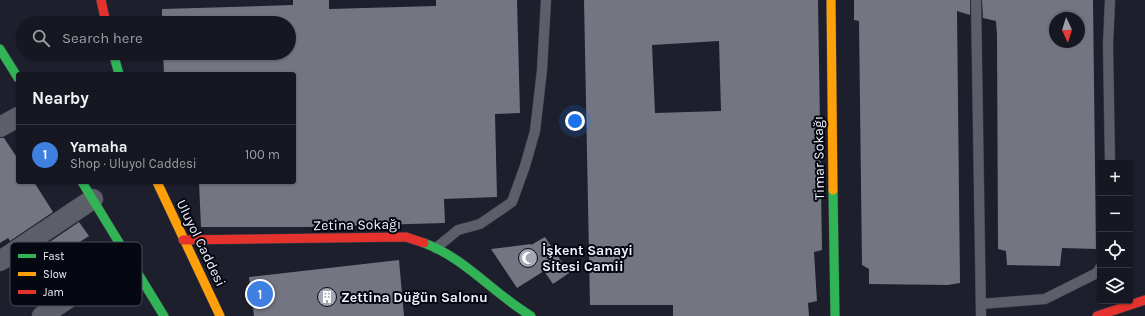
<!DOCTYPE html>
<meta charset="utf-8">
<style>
:root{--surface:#161721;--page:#1f202a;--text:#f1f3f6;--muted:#9e9fa5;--line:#35363f;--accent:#8c9099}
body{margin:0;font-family:Karla,sans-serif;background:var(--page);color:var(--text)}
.controls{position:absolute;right:12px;bottom:12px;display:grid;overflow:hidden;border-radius:4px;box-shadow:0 1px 3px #0004}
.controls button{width:36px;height:36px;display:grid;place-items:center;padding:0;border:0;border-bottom:1px solid var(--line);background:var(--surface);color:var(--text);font:20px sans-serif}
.compass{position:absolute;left:1049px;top:12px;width:36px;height:36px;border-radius:50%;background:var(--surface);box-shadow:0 1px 3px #0004;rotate:176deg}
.you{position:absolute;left:575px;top:121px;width:14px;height:14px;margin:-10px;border:3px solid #fff;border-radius:50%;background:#1a73e8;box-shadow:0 0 0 6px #1a73e833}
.badge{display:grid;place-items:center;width:26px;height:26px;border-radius:50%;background:var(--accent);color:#fff;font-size:13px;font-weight:700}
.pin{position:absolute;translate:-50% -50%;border:2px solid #fff;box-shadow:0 1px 4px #0006}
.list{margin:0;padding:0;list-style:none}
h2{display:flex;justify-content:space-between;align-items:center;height:52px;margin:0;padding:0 16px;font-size:17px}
h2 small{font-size:13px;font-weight:400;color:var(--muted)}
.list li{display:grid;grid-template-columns:26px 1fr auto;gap:12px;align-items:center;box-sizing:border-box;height:60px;padding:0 16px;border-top:1px solid var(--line)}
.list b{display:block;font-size:15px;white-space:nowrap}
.list p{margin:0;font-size:13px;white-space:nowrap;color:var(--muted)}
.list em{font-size:13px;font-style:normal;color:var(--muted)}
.icon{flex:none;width:22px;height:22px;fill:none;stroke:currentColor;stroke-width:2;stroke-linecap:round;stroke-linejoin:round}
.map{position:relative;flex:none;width:1145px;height:316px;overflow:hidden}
.search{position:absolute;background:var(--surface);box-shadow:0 1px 3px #0004;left:16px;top:16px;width:280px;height:44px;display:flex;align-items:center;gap:10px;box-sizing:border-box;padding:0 14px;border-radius:22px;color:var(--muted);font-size:15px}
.panel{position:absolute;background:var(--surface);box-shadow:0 1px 3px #0004;left:16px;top:72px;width:280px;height:112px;border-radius:4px}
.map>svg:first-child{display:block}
</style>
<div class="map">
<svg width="1145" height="316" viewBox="0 0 1145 316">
<rect width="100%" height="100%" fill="#1d1f2c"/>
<g fill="#737581" fill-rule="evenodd">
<path d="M 293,0 L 329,0 L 329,9 L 436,6 L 436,0 L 517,0 L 520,113 L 495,114 L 497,197 L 444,199 L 445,223 L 307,227 L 201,227 L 199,182 L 294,182 L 294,74 L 164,74 L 163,53 L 289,53 L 289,23 L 162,23 L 162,9 L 293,5 Z"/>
<path d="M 584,0 L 818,0 L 822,250 L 814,252 L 817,301 L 808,303 L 809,316 L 673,316 L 673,305 L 590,305 ZM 719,41 L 721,111 L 655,113 L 652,45 Z"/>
<path d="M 854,0 L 970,0 L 970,15 L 957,11 L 960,283 L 948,285 L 869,284 L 869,269 L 862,265 L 859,21 L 854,20 Z"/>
<path d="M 982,0 L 1093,0 L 1096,249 L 1062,248 L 1060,266 L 1007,265 L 1006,251 L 998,249 L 997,35 L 996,21 L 983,18 ZM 1055,18 L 1079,18 L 1079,42 L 1055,42 Z"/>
<path d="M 0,138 L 4,138 L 18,159 L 18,182 L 34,182 L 53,212 L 10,241 L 8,238 L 0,243 Z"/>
<path d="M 79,222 L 89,236 L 31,273 L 23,260 Z"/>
<path d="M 545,237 L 569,273 L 553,284 L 544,271 L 517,288 L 491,249 L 531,244 L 531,245 Z"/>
<path d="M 399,260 L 404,316 L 254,316 L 249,277 Z"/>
</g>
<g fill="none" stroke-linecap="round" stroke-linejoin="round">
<g stroke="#3a3c46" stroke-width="11">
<g id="lane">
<path d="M 976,0 L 981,316"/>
<path d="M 1110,163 L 1108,45 L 1110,0"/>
<path d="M 436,248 L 458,230 L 480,224 L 512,202 L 525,166 L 535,131 L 542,70 L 546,0"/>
<path d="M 981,304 L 1045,299 L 1097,273 L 1100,268"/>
</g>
</g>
<g stroke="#3a3c46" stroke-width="21">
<g id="street">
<path d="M 0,127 L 18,117"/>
<path d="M 0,261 L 93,199"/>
<path d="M 42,316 L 128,258"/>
</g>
</g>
<g stroke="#3a3c46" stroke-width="10">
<g id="fast">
<path d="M 0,49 L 18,78"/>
<path d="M 113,53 L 119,74"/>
<path d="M 82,182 L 164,316"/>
<path d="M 833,190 L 835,316"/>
<path d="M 424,243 C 465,258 494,294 531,316"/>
</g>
</g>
<g stroke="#3a3c46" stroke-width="10">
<g id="slow">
<path d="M 831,0 L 833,190"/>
<path d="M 157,182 L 220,316"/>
</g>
</g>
<g stroke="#3a3c46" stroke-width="10">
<g id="jam">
<path d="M 101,0 L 106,23"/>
<path d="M 183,240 L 406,237 L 424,243"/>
<path d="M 1097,316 L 1145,300"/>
</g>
</g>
<use href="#lane" stroke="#5c5f68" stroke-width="10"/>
<use href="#street" stroke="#5c5f68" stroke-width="20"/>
<use href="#fast" stroke="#30b455" stroke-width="9"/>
<use href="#slow" stroke="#ff9f0a" stroke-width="9"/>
<use href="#jam" stroke="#e5322d" stroke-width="9"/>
</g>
<defs>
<g id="mosque-disc" transform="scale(1)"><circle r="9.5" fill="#a5a8b4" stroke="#050711"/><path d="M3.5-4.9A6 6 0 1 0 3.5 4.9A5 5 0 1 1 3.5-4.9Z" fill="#fff"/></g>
<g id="building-disc" transform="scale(1)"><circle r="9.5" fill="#a5a8b4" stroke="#050711"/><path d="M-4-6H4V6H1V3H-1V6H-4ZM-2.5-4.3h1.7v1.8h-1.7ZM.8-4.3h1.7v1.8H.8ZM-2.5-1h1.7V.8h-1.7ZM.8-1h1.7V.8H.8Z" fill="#fff"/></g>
</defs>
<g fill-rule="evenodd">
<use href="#mosque-disc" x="528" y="258"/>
<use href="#building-disc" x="327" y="297"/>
</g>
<g text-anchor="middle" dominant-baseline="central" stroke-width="4" stroke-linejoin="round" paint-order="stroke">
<g font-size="14" fill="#eef1fe" stroke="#050711">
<text transform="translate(819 158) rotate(-91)">Timar Sokağı</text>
<text transform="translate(357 225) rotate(-1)">Zetina Sokağı</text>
<text transform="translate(201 243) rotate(64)">Uluyol Caddesi</text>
</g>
<g font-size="14" font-weight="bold" fill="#eef1fe" stroke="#050711" text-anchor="start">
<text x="542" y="250">İşkent Sanayi<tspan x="542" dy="16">Sitesi Camii</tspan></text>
<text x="341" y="297">Zettina Düğün Salonu</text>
</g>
</g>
<rect x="10" y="242" width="132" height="64" rx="6" fill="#050711" stroke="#4b4d58" stroke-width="1"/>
<rect x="18" y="254" width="18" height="4" fill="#30b455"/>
<rect x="18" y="272" width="18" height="4" fill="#ff9f0a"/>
<rect x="18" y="290" width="18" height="4" fill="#e5322d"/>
<g font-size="11" fill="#eef1fe">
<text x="43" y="260">Fast</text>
<text x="43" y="278">Slow</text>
<text x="43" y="296">Jam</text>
</g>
</svg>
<div class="controls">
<button>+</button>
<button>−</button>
<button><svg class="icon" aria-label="locate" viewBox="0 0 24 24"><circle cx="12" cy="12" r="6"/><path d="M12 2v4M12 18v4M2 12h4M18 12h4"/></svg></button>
<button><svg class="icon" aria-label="layers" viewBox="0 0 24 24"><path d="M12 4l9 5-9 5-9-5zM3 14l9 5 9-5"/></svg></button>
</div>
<svg class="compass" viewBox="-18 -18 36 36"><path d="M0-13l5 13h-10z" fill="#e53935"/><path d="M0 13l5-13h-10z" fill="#9e9fa5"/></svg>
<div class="you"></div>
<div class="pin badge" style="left:260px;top:294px;background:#3f7fe0">1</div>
<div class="search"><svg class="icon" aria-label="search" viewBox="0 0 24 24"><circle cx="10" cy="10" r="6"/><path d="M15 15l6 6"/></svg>Search here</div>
<section class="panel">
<h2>Nearby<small></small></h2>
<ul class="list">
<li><span class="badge" style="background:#3f7fe0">1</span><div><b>Yamaha</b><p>Shop · Uluyol Caddesi</p></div><em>100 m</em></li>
</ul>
</section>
</div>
